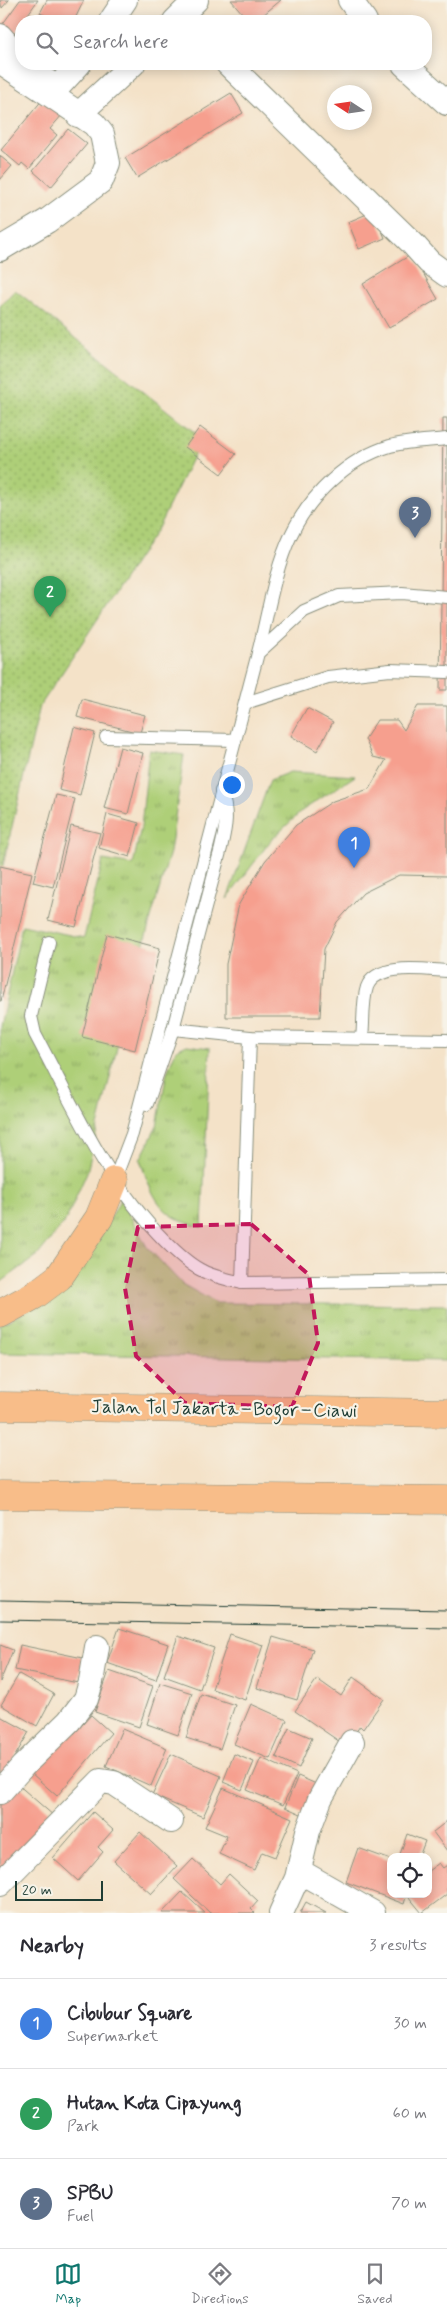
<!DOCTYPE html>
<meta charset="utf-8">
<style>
:root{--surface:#fff;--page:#f2f2f3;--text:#2b2b33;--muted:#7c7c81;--line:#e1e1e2;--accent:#0f766e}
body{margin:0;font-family:Mynerve,sans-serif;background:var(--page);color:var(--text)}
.controls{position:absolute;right:15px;bottom:15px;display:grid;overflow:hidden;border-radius:10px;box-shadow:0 2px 12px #0003}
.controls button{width:45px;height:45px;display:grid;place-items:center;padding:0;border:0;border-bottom:1px solid var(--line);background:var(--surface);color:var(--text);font:25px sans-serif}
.compass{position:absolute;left:327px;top:85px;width:45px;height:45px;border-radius:50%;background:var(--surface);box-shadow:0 2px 12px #0003;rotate:282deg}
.scale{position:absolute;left:15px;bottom:12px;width:88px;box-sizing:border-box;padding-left:5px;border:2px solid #1f3d34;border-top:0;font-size:14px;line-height:18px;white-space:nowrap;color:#1f3d34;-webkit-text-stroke:4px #f7f3e8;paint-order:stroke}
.you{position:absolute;left:231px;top:784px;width:18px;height:18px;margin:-12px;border:4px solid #fff;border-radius:50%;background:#1a73e8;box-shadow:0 0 0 8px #1a73e833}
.badge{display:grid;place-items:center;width:32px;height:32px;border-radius:50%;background:var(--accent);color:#fff;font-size:16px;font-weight:700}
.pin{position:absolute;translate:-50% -41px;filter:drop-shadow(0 1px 2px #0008)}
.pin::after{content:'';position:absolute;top:26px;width:18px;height:15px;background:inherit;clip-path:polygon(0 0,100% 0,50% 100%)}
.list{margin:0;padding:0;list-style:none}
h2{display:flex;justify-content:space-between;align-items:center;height:65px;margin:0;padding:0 20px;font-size:21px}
h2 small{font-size:16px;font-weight:400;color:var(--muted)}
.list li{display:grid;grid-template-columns:32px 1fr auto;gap:15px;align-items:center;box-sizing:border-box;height:90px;padding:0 20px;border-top:1px solid var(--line)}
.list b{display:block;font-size:19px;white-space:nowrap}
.list p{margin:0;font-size:16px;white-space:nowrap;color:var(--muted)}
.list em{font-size:16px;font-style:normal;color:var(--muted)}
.icon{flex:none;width:28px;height:28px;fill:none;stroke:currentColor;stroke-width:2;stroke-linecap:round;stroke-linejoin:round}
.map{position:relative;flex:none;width:447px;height:1913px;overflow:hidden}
.search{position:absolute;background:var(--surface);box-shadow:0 2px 12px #0003;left:15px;right:15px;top:15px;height:55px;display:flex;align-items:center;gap:12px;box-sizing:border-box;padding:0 18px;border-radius:20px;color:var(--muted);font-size:19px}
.sheet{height:335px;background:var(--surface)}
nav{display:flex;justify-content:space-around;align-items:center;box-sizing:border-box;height:70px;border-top:1px solid var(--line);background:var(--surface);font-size:14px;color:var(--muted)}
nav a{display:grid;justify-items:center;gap:2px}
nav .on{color:var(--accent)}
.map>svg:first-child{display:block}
</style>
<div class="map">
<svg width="447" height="1913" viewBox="0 0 447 1913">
<defs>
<pattern id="grass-tufts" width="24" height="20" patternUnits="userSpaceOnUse" patternTransform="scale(1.25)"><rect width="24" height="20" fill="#aecf78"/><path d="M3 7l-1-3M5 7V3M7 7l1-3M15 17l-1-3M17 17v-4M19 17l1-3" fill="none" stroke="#8da963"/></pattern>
<pattern id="park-dots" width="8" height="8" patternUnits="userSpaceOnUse" patternTransform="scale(1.25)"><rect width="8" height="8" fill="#aecf78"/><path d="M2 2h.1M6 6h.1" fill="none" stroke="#8da963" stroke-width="1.8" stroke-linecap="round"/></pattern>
</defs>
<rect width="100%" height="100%" fill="#f7f3e8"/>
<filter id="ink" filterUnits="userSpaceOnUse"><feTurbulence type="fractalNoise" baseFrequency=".02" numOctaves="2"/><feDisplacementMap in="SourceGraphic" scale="10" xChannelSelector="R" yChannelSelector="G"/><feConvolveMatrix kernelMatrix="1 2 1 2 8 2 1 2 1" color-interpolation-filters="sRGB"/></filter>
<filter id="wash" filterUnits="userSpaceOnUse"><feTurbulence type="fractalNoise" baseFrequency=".0096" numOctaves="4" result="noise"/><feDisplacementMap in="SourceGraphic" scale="20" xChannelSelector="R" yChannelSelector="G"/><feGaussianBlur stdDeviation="1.12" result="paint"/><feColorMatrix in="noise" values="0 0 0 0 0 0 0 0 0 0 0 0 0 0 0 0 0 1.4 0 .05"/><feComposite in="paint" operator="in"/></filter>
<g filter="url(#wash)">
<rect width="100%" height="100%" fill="#f4e2c8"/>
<g fill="url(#grass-tufts)" stroke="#668656">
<path d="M 149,750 L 184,755 L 170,852 L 134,977 L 87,1172 L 66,1220 L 38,1255 L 0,1283 L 0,1027 L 22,925 L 84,938 L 103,860 L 133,865 L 141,827 Z"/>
<path d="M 290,772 L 355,776 L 303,810 L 271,840 L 227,899 L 270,780 Z"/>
<path d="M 187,1045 L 210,1048 L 202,1227 C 160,1218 153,1198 140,1160 L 157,1126 L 167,1072 L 176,1050 Z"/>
<path d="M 121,1199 L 147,1247 L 182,1284 L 216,1303 L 447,1305 L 447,1361 L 0,1353 L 0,1325 L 43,1302 L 83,1267 Z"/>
</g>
<path fill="url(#park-dots)" stroke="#668656" d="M 15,290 L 202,438 L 158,528 L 40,706 L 0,878 L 0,306 Z"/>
<g id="blocks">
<g fill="#f69f8e">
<path d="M 0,0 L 9,0 L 2,8 Z"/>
<path d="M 20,0 L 38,0 L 14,34 L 2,25 Z"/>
<path d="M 47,0 L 84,0 L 74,21 L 57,21 L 40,13 Z"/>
<path d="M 231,0 L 281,0 L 256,21 L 249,21 Z"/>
<path d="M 231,93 L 243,113 L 137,178 L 125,158 Z"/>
<path d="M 43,99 L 62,115 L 50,129 L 57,135 L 29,169 L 22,163 L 20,166 L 1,150 Z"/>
<path d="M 68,129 L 87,144 L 51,187 L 33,171 Z"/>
<path d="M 0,156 L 12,166 L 0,180 Z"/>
<path d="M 374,211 L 385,238 L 359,249 L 348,222 Z"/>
<path d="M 412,254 L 438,299 L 389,328 L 363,284 Z"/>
<path d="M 443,418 L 447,418 L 447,690 L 440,690 Z"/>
<path d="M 200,427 L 236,454 L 221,474 L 185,447 Z"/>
<path d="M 82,699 L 145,715 L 140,733 L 77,717 Z"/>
<path d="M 418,706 L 447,706 L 447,876 L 399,875 L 363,893 L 337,922 L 324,949 L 320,1017 L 226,1017 L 226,964 L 239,904 L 265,861 L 296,825 L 333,801 L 369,789 L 386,760 L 373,757 L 365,739 L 377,720 L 397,720 L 404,730 Z"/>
<path d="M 307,708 L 333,722 L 317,751 L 291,736 Z"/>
<path d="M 74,727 L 95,733 L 80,795 L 59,790 Z"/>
<path d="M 120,747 L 143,753 L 128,814 L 104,808 Z"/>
<path d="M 56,795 L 75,799 L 53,887 L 33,882 Z"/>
<path d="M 107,814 L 139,823 L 130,857 L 99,848 Z"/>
<path d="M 71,826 L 100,833 L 76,927 L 48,920 Z"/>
<path d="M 0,866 L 32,873 L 1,1001 L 0,1001 Z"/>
<path d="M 107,934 L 160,948 L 135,1050 L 82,1037 Z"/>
<path d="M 119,1628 L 168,1644 L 156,1680 L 107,1663 Z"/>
<path d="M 230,1634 L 263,1645 L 245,1700 L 212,1689 Z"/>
<path d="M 178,1636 L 214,1648 L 200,1689 L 164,1676 Z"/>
<path d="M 273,1637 L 313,1649 L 297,1700 L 257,1688 Z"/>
<path d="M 0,1645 L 13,1650 L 0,1682 Z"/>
<path d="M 20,1645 L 83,1658 L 78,1683 L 15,1670 Z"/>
<path d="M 109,1671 L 153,1686 L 139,1727 L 95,1712 Z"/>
<path d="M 19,1674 L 54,1694 L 37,1726 L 1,1705 Z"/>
<path d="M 353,1677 L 384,1699 L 363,1729 L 360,1726 L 346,1746 L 295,1711 L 317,1679 L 341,1696 Z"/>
<path d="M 160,1683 L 192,1693 L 178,1735 L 147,1724 Z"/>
<path d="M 201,1694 L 235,1705 L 220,1749 L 186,1738 Z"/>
<path d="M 251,1704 L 287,1720 L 270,1759 L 234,1744 Z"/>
<path d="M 91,1715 L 111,1733 L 57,1796 L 31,1773 L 69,1729 L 74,1734 Z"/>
<path d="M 0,1716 L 29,1732 L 1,1780 L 0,1779 Z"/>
<path d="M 289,1728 L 312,1738 L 299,1768 L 276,1757 Z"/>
<path d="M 122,1729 L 167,1748 L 151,1786 L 106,1766 Z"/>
<path d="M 171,1754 L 221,1776 L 203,1817 L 152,1795 Z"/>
<path d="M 234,1754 L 254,1762 L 242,1790 L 223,1782 Z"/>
<path d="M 261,1758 L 297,1774 L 283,1805 L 247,1790 Z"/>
<path d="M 298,1776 L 323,1787 L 310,1818 L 285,1807 Z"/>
<path d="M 16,1783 L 54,1816 L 0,1881 L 0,1801 Z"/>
<path d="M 223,1788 L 292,1818 L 275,1857 L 262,1852 L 254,1870 L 219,1854 L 227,1836 L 205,1827 Z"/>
<path d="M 93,1812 L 113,1830 L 98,1847 L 103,1852 L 78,1881 L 53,1858 Z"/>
<path d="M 447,1821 L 447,1851 L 433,1832 Z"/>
<path d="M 140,1832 L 177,1866 L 151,1894 L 114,1861 Z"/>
<path d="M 407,1834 L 425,1841 L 419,1857 L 399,1857 Z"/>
<path d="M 358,1848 L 391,1860 L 391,1894 L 407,1894 L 404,1904 L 346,1882 Z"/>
<path d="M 193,1859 L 220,1884 L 229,1874 L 258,1901 L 251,1909 L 255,1913 L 210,1913 L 174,1879 Z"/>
<path d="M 439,1863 L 443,1868 L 447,1865 L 447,1894 L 422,1913 L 408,1896 L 428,1894 L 428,1871 Z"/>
<path d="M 182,1892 L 205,1913 L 162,1913 Z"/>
<path d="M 306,1902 L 326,1913 L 300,1913 Z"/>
</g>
</g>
</g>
<g filter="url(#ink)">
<use href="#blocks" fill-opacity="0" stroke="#8a907e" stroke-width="1"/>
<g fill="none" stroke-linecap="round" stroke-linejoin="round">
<g stroke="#8a907e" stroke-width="14">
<g id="lane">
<path d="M 258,653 C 268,614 274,571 291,535 C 310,495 347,459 390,446 C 408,441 429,441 447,439"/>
<path d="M 245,703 L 328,677 L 390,670 L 447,672"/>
<path d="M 106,737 L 235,740"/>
<path d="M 49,942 L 31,1016 L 35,1034 C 73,1105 106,1182 164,1240 C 174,1250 186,1262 199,1269 C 212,1277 227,1279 242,1283 L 447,1280"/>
<path d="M 173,1029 L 250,1037 L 447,1040"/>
<path d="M 362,1038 C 364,1023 362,1002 367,987 C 376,962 426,970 447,971"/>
<path d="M 147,1104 L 173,1029 L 221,848 C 226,826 229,814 221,791"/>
<path d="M 114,1181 L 132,1134 L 258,653 L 304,611 L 339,596 L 402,593 L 447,597"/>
<path d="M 242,1283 L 250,1037"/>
</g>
</g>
<g stroke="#8a907e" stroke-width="26">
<g id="street">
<path d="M 350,0 L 365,21"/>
<path d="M 111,21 L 125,0"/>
<path d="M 175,21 L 196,0"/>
<path d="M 0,36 L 21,60"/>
<path d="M 0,61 L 94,124 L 102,134 L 108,163 L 101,181 L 47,221 L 0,249"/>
<path d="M 228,64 L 412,243 L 429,262 L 447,275"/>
<path d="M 404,64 L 447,103"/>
<path d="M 36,74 L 57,88 L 79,64"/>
<path d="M 78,115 L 133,64"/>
<path d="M 0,1792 L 23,1766 L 69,1721 L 86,1699 L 91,1682 L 97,1647"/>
<path d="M 299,1871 L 373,1913"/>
<path d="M 0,1884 L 101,1781 L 114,1783 L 171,1821"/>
<path d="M 281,1913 L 297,1878 L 308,1831 L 320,1799 L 352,1742"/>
</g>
</g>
<g stroke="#8a907e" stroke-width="29">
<g id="highway">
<path d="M 0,1314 L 35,1295 L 59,1277 L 99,1218 L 114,1181"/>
<path d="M 0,1406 L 447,1413"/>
<path d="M 0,1495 L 447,1500"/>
</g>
</g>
<use href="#lane" stroke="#fff" stroke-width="12"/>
<use href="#street" stroke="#fff" stroke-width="24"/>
<use href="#highway" stroke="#f8bd89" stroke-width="28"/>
<g stroke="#1f3d34" stroke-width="1">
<path d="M 0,1601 L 447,1610"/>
<path d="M 0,1620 L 447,1628"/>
</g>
</g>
</g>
<path fill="#c2185b" fill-opacity="0.2" stroke="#c2185b" stroke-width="4" stroke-dasharray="10 6" stroke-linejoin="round" d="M 251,1224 L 309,1275 L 318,1343 L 292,1407 L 185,1403 L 136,1356 L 125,1288 L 138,1227 Z"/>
<g text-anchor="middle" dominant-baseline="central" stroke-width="4.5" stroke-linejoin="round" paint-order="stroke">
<g font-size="19" fill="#1f3d34" stroke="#f7f3e8">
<text transform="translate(224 1409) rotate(1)">Jalan Tol Jakarta–Bogor–Ciawi</text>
</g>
</g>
</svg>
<div class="controls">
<button><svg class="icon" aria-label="locate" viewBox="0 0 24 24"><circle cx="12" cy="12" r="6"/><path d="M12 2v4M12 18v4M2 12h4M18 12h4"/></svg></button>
</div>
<svg class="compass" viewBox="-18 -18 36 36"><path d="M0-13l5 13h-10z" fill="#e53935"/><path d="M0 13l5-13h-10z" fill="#7c7c81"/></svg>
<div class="scale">20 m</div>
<div class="you"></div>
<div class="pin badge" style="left:354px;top:868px;background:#3f7fe0">1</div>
<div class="pin badge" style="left:50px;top:617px;background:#2e9e5b">2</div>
<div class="pin badge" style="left:415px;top:538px;background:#5c6f8a">3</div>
<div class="search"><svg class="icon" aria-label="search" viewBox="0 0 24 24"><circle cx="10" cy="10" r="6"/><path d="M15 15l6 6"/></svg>Search here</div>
</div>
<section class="sheet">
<h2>Nearby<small>3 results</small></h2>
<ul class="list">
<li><span class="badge" style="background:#3f7fe0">1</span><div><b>Cibubur Square</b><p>Supermarket</p></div><em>30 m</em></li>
<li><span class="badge" style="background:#2e9e5b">2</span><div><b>Hutan Kota Cipayung</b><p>Park</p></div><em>60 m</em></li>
<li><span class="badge" style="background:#5c6f8a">3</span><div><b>SPBU</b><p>Fuel</p></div><em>70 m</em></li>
</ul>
</section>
<nav>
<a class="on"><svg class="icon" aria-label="map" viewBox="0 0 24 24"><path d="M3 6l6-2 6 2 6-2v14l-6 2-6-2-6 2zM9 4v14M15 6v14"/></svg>Map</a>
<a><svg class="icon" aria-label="directions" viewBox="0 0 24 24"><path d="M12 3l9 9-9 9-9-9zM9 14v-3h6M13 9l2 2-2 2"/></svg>Directions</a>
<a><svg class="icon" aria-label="saved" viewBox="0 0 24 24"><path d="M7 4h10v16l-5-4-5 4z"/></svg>Saved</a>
</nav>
